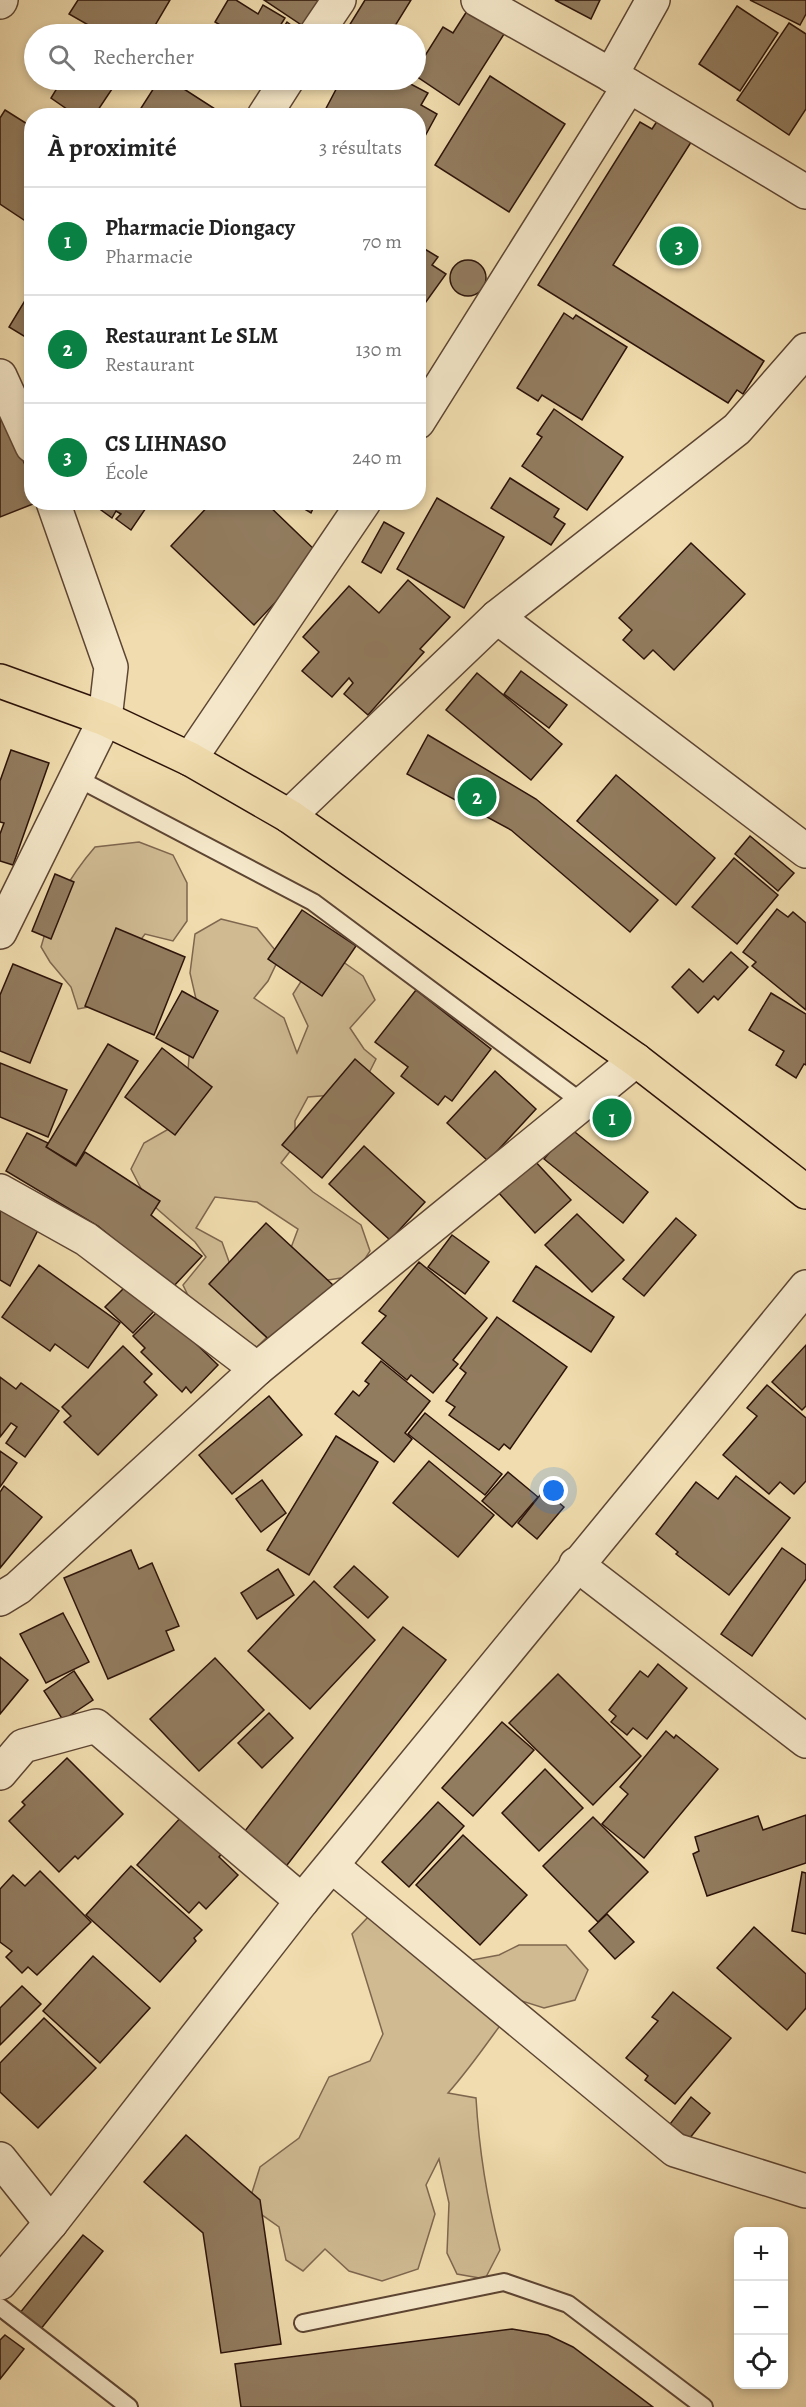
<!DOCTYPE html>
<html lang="fr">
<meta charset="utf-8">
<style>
:root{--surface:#fff;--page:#f6f6f6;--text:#222;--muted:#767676;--line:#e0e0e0;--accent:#0b8043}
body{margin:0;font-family:Alegreya,serif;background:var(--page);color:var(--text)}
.controls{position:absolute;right:18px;bottom:18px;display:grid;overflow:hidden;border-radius:12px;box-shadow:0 3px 9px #0003}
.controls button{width:54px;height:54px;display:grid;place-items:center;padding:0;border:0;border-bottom:2px solid var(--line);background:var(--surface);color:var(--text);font:30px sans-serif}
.you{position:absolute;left:554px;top:1491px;width:21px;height:21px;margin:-15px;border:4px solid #fff;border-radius:50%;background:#1a73e8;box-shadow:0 0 0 9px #1a73e833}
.badge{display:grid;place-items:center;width:39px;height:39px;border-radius:50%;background:var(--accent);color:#fff;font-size:20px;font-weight:700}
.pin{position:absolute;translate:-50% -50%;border:3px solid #fff;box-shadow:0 2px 6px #0006}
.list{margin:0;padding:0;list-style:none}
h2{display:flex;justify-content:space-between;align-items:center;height:78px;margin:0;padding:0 24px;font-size:26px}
h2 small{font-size:20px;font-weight:400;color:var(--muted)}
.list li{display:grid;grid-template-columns:39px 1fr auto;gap:18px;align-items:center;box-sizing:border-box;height:108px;padding:0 24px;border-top:2px solid var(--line)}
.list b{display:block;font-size:22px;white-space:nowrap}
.list p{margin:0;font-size:20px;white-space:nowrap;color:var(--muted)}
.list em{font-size:20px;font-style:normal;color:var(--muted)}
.icon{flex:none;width:33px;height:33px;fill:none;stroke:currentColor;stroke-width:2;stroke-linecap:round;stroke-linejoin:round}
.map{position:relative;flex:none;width:806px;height:2407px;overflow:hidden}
.search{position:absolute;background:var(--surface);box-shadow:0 3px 9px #0003;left:24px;top:24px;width:402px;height:66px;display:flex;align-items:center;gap:15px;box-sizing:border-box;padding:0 21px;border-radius:33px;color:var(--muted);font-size:22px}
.panel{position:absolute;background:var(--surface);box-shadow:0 3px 9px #0003;left:24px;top:108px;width:402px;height:402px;border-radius:24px}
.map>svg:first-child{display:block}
</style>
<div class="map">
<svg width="806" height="2407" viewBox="0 0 806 2407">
<rect width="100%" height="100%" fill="#f0dcae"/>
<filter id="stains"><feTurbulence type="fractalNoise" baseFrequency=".00333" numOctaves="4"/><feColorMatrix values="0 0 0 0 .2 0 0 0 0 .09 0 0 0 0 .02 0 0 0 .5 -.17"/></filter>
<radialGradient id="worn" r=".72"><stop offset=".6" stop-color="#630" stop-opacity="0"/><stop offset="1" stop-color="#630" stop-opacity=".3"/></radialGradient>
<g fill="#cfba92" stroke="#7e664e" stroke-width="1.5">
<path d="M 139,842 L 173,855 L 187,883 L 187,921 L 173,941 L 145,934 L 118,970 L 115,1002 L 78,1009 L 71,987 L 50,962 L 41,947 C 51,909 69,877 95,847 Z"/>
<path d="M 221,919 L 257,928 L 280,956 L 268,981 L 254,998 L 284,1018 L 297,1053 L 308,1026 L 293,994 L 312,964 L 332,954 L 363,976 L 375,1000 L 350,1028 L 364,1049 L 376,1059 L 363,1085 L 333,1095 L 308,1097 L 295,1121 L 295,1145 L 281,1163 L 313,1192 L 361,1225 L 370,1251 L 354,1276 L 315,1282 L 289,1253 L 298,1229 L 257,1202 L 215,1197 L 196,1228 L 222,1242 L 232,1270 L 275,1329 L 255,1349 L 196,1312 L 183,1285 L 206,1257 L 195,1242 L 147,1200 L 131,1169 L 144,1143 L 174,1126 L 186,1093 L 190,1046 L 199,1012 L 190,973 L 195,934 Z"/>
<path d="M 370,1915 L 467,1961 L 499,1955 L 519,1945 L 566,1945 L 588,1970 L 575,2000 L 544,2008 L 519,2000 C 495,2031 474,2064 448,2093 L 476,2098 C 479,2150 487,2200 500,2250 L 485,2279 L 457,2274 L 447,2253 L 449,2203 L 439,2159 L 426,2185 L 435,2214 L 418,2269 L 382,2281 L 349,2271 L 325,2249 L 303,2271 L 286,2260 L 279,2227 L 248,2205 L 260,2167 L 299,2138 L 329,2077 L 370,2061 L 383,2034 L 352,1934 Z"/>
</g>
<g fill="#927c5f" stroke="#2c130a" stroke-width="1.5">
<path d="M 78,0 L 170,0 L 150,34 L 104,34 L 69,14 Z"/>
<path d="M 228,0 L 236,0 L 258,14 L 263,5 L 285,18 L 275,34 L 235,34 L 215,22 Z"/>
<path d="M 264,0 L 334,0 L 312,32 Z"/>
<path d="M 365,0 L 411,0 L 390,34 L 344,34 Z"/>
<path d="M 474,0 L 511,23 L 459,105 L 416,76 L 416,70 L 443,27 L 453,33 Z"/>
<path d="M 555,0 L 600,0 L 591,19 Z"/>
<path d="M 750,0 L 806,0 L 806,14 L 800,25 Z"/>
<path d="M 737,6 L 778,33 L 740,91 L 699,64 Z"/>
<path d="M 287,22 L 303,34 L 279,34 Z"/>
<path d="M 789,23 L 806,34 L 806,109 L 789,135 L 737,100 Z"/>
<path d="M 79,25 L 94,34 L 73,34 Z"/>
<path d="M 490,76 L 565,124 L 509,212 L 435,165 Z"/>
<path d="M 62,80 L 118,80 L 94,116 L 77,116 L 51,98 Z"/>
<path d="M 159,80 L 170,80 L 226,116 L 136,116 Z"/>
<path d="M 341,80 L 403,80 L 428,93 L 421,105 L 437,114 L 418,149 L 418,116 L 322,116 Z"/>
<path d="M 5,110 L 32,127 L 32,209 L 24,220 L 0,204 L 0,118 Z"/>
<path d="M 661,115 L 695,136 L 613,265 L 764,361 L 743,394 L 737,390 L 728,403 L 538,285 L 640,122 L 652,129 Z"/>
<path d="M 418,245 L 438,257 L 432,265 L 446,274 L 418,313 Z"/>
<circle cx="468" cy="278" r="18"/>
<path d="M 32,289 L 32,341 L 9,327 Z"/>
<path d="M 564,313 L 573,319 L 576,315 L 627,347 L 582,420 L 542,395 L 538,401 L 517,388 Z"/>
<path d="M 0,401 L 32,483 L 32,502 L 38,502 L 0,517 Z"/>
<path d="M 554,409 L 623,457 L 587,510 L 522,466 L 542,437 L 537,434 Z"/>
<path d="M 510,478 L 559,509 L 554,517 L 565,524 L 551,545 L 491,508 Z"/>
<path d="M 437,498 L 504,537 L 464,608 L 397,569 Z"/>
<path d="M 90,502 L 150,502 L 131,530 L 116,519 L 121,514 L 116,511 L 112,518 Z"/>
<path d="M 212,502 L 265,502 L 320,555 L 254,625 L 171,546 Z"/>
<path d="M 293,502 L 316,502 L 311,513 Z"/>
<path d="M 384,522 L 404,533 L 381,573 L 362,562 Z"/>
<path d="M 691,543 L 745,594 L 674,670 L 653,650 L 644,659 L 623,640 L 632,630 L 619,618 Z"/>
<path d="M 408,580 L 450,617 L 420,649 L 424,652 L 368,715 L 344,694 L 353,683 L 349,678 L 332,697 L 302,671 L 319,652 L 303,637 L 349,586 L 379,613 Z"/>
<path d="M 521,671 L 567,705 L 549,728 L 504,694 Z"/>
<path d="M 477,673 L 562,744 L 531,780 L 446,710 Z"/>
<path d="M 428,735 L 536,799 L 658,900 L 630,932 L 511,830 L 407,774 Z"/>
<path d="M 11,750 L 49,763 L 13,865 L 0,861 L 0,834 L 4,823 L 0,822 L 0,781 Z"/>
<path d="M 616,775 L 715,858 L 676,905 L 577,821 Z"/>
<path d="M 750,836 L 794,873 L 778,891 L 735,854 Z"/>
<path d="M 734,858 L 778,895 L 737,944 L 692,907 Z"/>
<path d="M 55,874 L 74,882 L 51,939 L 32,931 Z"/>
<path d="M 777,909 L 788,917 L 793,912 L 806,923 L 806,1010 L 752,966 L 756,962 L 743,952 Z"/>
<path d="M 302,910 L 356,946 L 322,996 L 268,959 Z"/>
<path d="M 116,928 L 185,957 L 154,1035 L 85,1006 Z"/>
<path d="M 731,952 L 748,967 L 718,1000 L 714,996 L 698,1013 L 672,987 L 689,969 L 703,982 Z"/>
<path d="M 13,964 L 62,984 L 30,1063 L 0,1051 L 0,995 Z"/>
<path d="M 416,990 L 491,1049 L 452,1101 L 445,1096 L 438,1105 L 401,1076 L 408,1067 L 375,1042 Z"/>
<path d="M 182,991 L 218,1011 L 193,1058 L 156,1038 Z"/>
<path d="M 771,993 L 806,1014 L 806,1065 L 804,1064 L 796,1078 L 776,1065 L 784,1051 L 749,1030 Z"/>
<path d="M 108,1044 L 138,1061 L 76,1165 L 46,1147 Z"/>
<path d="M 162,1048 L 212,1087 L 175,1135 L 125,1097 Z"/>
<path d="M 355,1059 L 394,1093 L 322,1178 L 282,1145 Z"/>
<path d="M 0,1063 L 67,1090 L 48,1137 L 0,1117 Z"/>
<path d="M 495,1071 L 536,1109 L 488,1161 L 447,1123 Z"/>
<path d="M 570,1128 L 648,1192 L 623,1223 L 544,1159 Z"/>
<path d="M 27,1133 L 48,1143 L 46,1147 L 76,1166 L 85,1152 L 160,1201 L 151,1215 L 202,1256 L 173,1287 L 98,1226 L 6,1171 Z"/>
<path d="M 364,1146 L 425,1202 L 390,1240 L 329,1184 Z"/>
<path d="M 533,1159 L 571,1200 L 535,1233 L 498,1192 Z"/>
<path d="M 0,1205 L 40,1226 L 10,1286 L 0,1280 Z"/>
<path d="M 577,1214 L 624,1260 L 592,1292 L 545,1245 Z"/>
<path d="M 676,1218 L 696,1235 L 644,1296 L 623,1279 Z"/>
<path d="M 266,1223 L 333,1285 L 276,1346 L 209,1284 Z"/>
<path d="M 452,1235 L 489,1262 L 465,1294 L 428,1267 Z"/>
<path d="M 419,1262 L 487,1318 L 453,1360 L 458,1364 L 433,1393 L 411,1375 L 407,1380 L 362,1343 L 386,1316 L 379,1311 Z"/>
<path d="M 39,1265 L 120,1323 L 88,1368 L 55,1344 L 50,1351 L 2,1317 Z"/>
<path d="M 536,1266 L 614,1317 L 591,1352 L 513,1301 Z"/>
<path d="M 131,1281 L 158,1307 L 133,1333 L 105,1307 Z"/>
<path d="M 160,1309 L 218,1365 L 191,1393 L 186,1387 L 182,1392 L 141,1352 L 145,1348 L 133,1336 Z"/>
<path d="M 497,1317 L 567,1367 L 510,1449 L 504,1444 L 499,1450 L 449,1415 L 455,1407 L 446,1401 L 466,1373 L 460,1368 Z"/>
<path d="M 806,1345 L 806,1406 L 802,1410 L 772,1382 Z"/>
<path d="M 123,1346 L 152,1374 L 144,1382 L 157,1395 L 98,1455 L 64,1422 L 71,1416 L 62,1407 Z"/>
<path d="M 381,1361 L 430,1401 L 405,1433 L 412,1439 L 394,1462 L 335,1414 L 353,1391 L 359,1396 L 369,1384 L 365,1381 Z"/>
<path d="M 0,1377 L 16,1389 L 21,1383 L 59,1411 L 25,1457 L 6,1443 L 17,1427 L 11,1423 L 0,1437 Z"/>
<path d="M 767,1385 L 806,1418 L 806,1481 L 794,1494 L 780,1482 L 769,1494 L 723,1455 L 757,1416 L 747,1408 Z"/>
<path d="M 269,1396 L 302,1435 L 232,1494 L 199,1455 Z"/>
<path d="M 425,1413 L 502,1474 L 485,1495 L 408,1434 Z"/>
<path d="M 336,1436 L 378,1462 L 309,1575 L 267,1550 Z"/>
<path d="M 0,1451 L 17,1463 L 0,1487 Z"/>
<path d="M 429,1461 L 494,1515 L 458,1557 L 393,1503 Z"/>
<path d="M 508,1472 L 538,1497 L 512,1527 L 482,1501 Z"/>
<path d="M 736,1476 L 790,1518 L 729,1595 L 676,1554 L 678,1552 L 656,1534 L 696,1482 L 718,1499 Z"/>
<path d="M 262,1480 L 286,1513 L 261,1532 L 236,1499 Z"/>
<path d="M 4,1486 L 42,1517 L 0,1568 L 0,1492 Z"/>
<path d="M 544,1490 L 564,1507 L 537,1539 L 518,1523 Z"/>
<path d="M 782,1548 L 806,1565 L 806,1579 L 752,1656 L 721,1634 Z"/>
<path d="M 131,1550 L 139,1569 L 152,1563 L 179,1626 L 166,1631 L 174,1650 L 108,1679 L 64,1578 Z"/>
<path d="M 354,1566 L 388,1597 L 368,1618 L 334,1587 Z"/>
<path d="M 278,1569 L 294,1595 L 257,1619 L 241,1593 Z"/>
<path d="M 314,1581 L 375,1640 L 310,1709 L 248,1651 Z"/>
<path d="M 63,1613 L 89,1662 L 46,1683 L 20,1634 Z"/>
<path d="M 403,1627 L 446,1660 L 284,1869 L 241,1836 Z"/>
<path d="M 0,1657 L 28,1680 L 0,1714 Z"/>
<path d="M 215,1658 L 264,1710 L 199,1771 L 150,1719 Z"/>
<path d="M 658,1664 L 687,1688 L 647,1739 L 633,1728 L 627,1735 L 611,1722 L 616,1716 L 609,1710 L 640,1671 L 648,1677 Z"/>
<path d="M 74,1671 L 93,1700 L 63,1720 L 44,1691 Z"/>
<path d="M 558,1674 L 641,1756 L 593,1805 L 509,1723 Z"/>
<path d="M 269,1713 L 293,1738 L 262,1768 L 238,1743 Z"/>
<path d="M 502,1722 L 534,1750 L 473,1816 L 442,1788 Z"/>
<path d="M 666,1731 L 674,1738 L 676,1735 L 718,1769 L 644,1858 L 602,1824 L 628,1794 L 620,1787 Z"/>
<path d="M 67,1758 L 123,1814 L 78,1859 L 75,1856 L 59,1872 L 9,1821 L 25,1805 L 22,1802 Z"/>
<path d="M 545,1769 L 583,1808 L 539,1851 L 502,1813 Z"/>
<path d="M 438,1802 L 464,1826 L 409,1887 L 382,1862 Z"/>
<path d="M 183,1815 L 223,1852 L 219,1857 L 238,1875 L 206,1909 L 199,1902 L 189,1913 L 137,1865 Z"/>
<path d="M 806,1815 L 806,1863 L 707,1896 L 693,1854 L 699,1851 L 695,1837 L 758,1816 L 763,1830 Z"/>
<path d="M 593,1817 L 648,1872 L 598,1922 L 543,1866 Z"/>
<path d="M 463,1835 L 527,1895 L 480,1945 L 416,1885 Z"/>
<path d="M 131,1866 L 202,1930 L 194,1938 L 196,1941 L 160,1982 L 86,1915 Z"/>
<path d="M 40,1871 L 91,1922 L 37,1975 L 28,1967 L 22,1973 L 6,1957 L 12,1951 L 0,1942 L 0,1889 L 13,1875 L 25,1886 Z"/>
<path d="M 802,1872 L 806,1873 L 806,1934 L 792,1931 Z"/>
<path d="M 607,1914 L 634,1942 L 615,1959 L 589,1931 Z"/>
<path d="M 754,1927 L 806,1974 L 806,2008 L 787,2030 L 717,1968 Z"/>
<path d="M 93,1956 L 150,2008 L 100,2063 L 43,2011 Z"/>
<path d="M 22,1986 L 41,2004 L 0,2045 L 0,2008 Z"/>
<path d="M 673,1992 L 731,2038 L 675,2104 L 645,2080 L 648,2076 L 626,2058 L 658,2021 L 652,2017 Z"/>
<path d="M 44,2018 L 96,2068 L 38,2128 L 0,2092 L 0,2063 Z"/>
<path d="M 691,2097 L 710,2113 L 689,2139 L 670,2124 Z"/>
<path d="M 186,2135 L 260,2200 L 281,2344 L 221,2353 L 203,2233 L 144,2182 Z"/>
<path d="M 83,2235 L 103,2251 L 40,2330 L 19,2314 Z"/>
<path d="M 512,2329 L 548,2335 L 573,2347 L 653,2407 L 241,2407 L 235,2364 Z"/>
<path d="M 5,2335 L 24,2349 L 0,2379 L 0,2340 Z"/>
</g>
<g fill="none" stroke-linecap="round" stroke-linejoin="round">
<g stroke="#5d4533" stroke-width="20">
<g id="service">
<path d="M 75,777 L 313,902 L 583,1103"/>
<path d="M 0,2307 L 129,2407"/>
<path d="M 303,2323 L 504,2282 L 568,2304 L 704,2407"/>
</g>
</g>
<g stroke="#5d4533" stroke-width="36">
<g id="minor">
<path d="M 478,0 L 611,75 L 806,192"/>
<path d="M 0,2 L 1,0"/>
<path d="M 316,34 L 339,0"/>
<path d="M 611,75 L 653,0"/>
<path d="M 264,116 L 287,80"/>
<path d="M 0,376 L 32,446"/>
<path d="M 418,422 L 629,86"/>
<path d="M 497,617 L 806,851"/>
<path d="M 190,759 L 364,502"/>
<path d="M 289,816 L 497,617 L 737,429 L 806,350"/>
<path d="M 0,932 L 105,719 L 111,667 L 53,502"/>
<path d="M 0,1191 L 86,1239 L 257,1369"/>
<path d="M 576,1564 L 806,1741"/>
<path d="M 0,1599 L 18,1588 L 257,1369 L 636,1060"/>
<path d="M 0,1773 L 23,1746 L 96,1726 L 302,1901"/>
<path d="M 332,1866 L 675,2150 L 806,2191"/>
<path d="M 0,2159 L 51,2223"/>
<path d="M 0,2283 L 51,2223 L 302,1901 L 806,1287"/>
</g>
</g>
<g stroke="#2c130a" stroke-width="36">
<path id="primary" d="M 0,681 L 105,719 L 190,759 L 289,816 L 636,1060 L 806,1192"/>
</g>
<use href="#service" stroke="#f5e8ca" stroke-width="16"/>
<use href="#minor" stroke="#f5e8ca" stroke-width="33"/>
<use href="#primary" stroke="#f0dcae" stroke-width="33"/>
</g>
<rect width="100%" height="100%" filter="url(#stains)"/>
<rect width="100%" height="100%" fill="url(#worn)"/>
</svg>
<div class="controls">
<button>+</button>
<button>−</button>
<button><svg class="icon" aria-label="locate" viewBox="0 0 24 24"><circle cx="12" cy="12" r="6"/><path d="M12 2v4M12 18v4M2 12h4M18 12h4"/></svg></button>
</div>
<div class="you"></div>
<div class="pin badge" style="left:612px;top:1118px">1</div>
<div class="pin badge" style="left:477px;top:797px">2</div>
<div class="pin badge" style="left:679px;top:246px">3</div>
<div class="search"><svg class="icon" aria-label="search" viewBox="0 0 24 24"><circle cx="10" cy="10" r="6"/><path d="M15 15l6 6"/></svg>Rechercher</div>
<section class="panel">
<h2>À proximité<small>3 résultats</small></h2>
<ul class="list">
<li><span class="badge">1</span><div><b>Pharmacie Diongacy</b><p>Pharmacie</p></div><em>70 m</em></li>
<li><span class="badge">2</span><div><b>Restaurant Le SLM</b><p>Restaurant</p></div><em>130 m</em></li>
<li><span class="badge">3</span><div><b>CS LIHNASO</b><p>École</p></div><em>240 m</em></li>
</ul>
</section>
</div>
